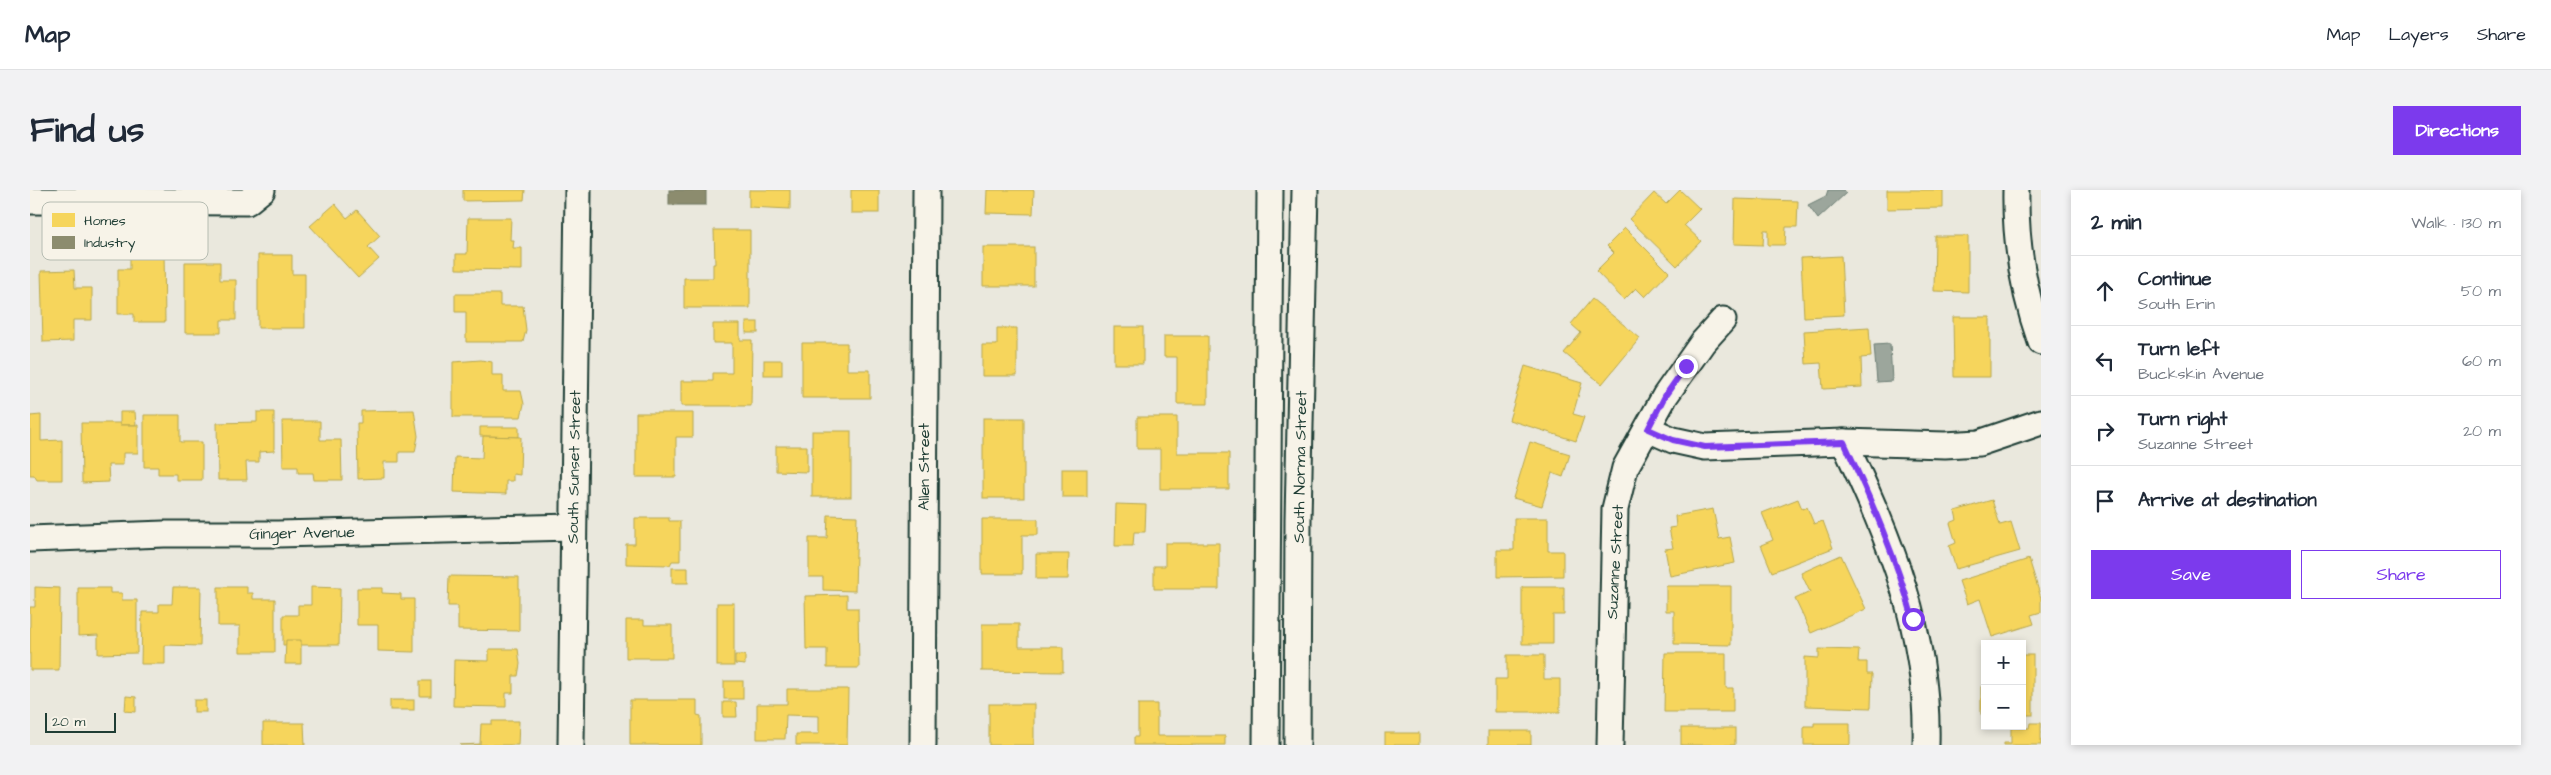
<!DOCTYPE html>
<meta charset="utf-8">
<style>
:root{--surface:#fff;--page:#f2f2f3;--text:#1f2937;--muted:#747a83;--line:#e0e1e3;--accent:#7c3aed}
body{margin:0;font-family:"Architects Daughter",sans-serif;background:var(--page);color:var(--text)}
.controls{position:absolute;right:15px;bottom:15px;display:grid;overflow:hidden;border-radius:0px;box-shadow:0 2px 8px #0003}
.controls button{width:45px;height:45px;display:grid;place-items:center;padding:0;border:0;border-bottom:1px solid var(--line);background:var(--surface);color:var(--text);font:25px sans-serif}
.scale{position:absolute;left:15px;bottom:12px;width:71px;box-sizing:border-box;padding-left:5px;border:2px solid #1f3d34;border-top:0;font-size:14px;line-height:18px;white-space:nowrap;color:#1f3d34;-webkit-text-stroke:4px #f7f3e8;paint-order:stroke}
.stop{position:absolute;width:15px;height:15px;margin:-11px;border:4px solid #7c3aed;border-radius:50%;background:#fff}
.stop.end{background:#7c3aed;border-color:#fff;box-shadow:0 1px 5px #0008}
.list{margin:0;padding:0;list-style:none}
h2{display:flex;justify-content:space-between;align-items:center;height:65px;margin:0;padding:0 20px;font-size:21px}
h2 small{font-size:16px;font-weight:400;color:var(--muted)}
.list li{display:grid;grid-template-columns:32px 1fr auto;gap:15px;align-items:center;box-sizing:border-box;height:70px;padding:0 20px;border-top:1px solid var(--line)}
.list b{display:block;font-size:19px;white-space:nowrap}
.list p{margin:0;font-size:16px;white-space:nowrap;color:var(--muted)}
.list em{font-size:16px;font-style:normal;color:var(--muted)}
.actions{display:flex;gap:10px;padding:15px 20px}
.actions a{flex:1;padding:11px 0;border:1px solid var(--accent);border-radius:0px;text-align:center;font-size:18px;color:var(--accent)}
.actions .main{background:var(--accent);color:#fff}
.icon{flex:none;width:28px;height:28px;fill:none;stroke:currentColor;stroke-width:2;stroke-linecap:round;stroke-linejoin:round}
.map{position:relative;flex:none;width:2011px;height:555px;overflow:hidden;border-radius:0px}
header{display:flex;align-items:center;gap:30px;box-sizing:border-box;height:70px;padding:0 25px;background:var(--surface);border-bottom:1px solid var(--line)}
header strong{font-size:24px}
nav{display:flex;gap:28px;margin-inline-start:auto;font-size:18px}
.intro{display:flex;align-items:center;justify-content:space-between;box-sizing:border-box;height:120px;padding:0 30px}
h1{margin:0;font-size:35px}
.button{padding:12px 22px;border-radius:0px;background:var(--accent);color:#fff;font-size:18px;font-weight:700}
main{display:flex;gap:30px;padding:0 30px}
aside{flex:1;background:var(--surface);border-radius:0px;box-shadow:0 2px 8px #0003}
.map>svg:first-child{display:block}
</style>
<header>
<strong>Map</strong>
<nav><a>Map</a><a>Layers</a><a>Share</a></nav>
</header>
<div class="intro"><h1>Find us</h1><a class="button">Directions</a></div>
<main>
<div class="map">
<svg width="2011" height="555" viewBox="0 0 2011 555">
<rect width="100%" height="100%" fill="#eae8dd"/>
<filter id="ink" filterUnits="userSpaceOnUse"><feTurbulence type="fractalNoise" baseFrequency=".02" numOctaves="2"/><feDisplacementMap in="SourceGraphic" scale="10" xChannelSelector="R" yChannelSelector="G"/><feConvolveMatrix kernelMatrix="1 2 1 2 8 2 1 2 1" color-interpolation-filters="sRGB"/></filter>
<g filter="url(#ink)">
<g fill="#9ca69c" stroke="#6a7c72">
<path d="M 1798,0 L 1813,0 L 1816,3 L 1788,29 L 1778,15 L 1796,6 Z"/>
<path d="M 1860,154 L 1862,191 L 1847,192 L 1844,155 Z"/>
</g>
<g fill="#f6d55c" stroke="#b6a750">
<path d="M 433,0 L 495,0 L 494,10 L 433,11 Z"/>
<path d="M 719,0 L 760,0 L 760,19 L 719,17 Z"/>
<rect x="821" y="0" width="28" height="23"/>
<path d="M 957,0 L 1004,0 L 1003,24 L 956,23 Z"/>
<path d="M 1650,0 L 1670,19 L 1654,35 L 1671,51 L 1647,76 L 1599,29 L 1624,3 L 1636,14 Z"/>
<path d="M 1857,0 L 1913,0 L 1913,18 L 1857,19 Z"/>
<path d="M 1705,9 L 1768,11 L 1767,37 L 1756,37 L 1755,55 L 1738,55 L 1738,40 L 1734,40 L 1733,55 L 1704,54 Z"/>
<path d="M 305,14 L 317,28 L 327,20 L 350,46 L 338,57 L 349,69 L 328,88 L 280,36 Z"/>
<path d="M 438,28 L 481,28 L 480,50 L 484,50 L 483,58 L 492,58 L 492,80 L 426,79 L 426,64 L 437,64 Z"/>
<path d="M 1595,38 L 1639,82 L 1615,107 L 1606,98 L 1594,110 L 1566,81 L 1584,63 L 1577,56 Z"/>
<path d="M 684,40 L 720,40 L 720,118 L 654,118 L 654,88 L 683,88 L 683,74 L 685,74 Z"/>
<path d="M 1905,46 L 1938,46 L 1938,102 L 1904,101 Z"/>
<rect x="953" y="57" width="51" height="39"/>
<path d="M 134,61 L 135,132 L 104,132 L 104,124 L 88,124 L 88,79 L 100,79 L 100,62 Z"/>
<path d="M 228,65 L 262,65 L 262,84 L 275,84 L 275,138 L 228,138 Z"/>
<path d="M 1811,66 L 1814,125 L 1774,127 L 1771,68 Z"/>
<path d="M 155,72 L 190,72 L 190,90 L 206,90 L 206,130 L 191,130 L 191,143 L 155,143 Z"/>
<path d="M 44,80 L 45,98 L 62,98 L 62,130 L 43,130 L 43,151 L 13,152 L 11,81 Z"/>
<path d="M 425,104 L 470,104 L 470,116 L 493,116 L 496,140 L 493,152 L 436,152 L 436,122 L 425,122 Z"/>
<path d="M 1562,109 L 1610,148 L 1572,194 L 1534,163 L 1551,143 L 1541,134 Z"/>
<path d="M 1923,127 L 1960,127 L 1960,187 L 1924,187 Z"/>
<rect x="716" y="132" width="12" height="11"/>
<path d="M 683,134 L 710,134 L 710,150 L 722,150 L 721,216 L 651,216 L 651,191 L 683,191 L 683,183 L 702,183 L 702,153 L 683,153 Z"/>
<rect x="1084" y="137" width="29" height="37"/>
<path d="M 1839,137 L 1841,167 L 1831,168 L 1832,197 L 1793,199 L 1791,173 L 1776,174 L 1774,141 Z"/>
<path d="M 967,138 L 987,138 L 987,186 L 952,186 L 952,155 L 967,155 Z"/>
<path d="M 1134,146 L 1178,146 L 1178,214 L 1147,214 L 1147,167 L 1134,167 Z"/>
<path d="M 772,153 L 817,153 L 817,180 L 840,180 L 840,208 L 772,208 Z"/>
<path d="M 451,170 L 462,172 L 462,185 L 473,185 L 473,201 L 491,201 L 494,214 L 491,227 L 423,227 L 423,172 Z"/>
<rect x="734" y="170" width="18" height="15"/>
<path d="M 1495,176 L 1552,193 L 1543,224 L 1554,227 L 1546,251 L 1479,230 Z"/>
<path d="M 384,220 L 388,246 L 385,262 L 369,262 L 369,272 L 354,272 L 354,288 L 328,289 L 327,233 L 331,233 L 331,221 Z"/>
<path d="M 90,222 L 105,222 L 106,235 L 90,235 Z"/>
<path d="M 227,222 L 244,222 L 244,261 L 229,262 L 229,272 L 216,272 L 217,290 L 188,290 L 187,233 L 227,232 Z"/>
<path d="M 606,223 L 663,223 L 663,247 L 646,247 L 646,287 L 606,287 Z"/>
<path d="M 11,225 L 11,251 L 32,250 L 32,290 L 7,290 L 4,285 L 0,285 L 0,226 Z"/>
<path d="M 114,225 L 150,225 L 150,252 L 172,252 L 172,290 L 146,290 L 146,284 L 128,284 L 128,277 L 114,277 Z"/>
<path d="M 1107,227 L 1147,227 L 1147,263 L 1199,263 L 1199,299 L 1130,299 L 1130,259 L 1107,259 Z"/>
<rect x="953" y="228" width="41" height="80"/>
<path d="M 252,231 L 290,231 L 290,250 L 311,250 L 312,290 L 284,290 L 283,283 L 268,283 L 268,277 L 253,277 Z"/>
<path d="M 51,233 L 90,233 L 90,235 L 108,235 L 108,263 L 93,263 L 93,275 L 78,275 L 79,292 L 52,293 Z"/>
<path d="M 450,237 L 489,237 L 489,247 L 450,246 Z"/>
<rect x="782" y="241" width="39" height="66"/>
<path d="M 453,246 L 491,247 L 490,285 L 483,284 L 483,291 L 476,291 L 476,304 L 424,302 L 425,267 L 452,268 Z"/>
<path d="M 1500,252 L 1540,264 L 1533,287 L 1522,283 L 1512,316 L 1483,308 Z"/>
<path d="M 746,256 L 777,256 L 777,282 L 746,281 Z"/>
<rect x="1032" y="279" width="25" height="28"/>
<path d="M 1768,309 L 1772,319 L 1777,317 L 1784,334 L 1793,331 L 1803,358 L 1742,382 L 1731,355 L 1743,350 L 1732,323 Z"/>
<path d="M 1962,310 L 1970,335 L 1981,332 L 1990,361 L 1926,379 L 1919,356 L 1926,353 L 1920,333 L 1927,330 L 1925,321 Z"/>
<path d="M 1086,314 L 1116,315 L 1115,342 L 1104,342 L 1103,356 L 1085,356 Z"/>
<path d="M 1683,319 L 1689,349 L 1700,347 L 1705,373 L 1640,386 L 1635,359 L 1643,358 L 1639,338 L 1646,337 L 1645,326 Z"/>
<path d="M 798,325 L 827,326 L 825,401 L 793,400 L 793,387 L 779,387 L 779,348 L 797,348 Z"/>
<path d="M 605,328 L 639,328 L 639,331 L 650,331 L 650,371 L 642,371 L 640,375 L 596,374 L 596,354 L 605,354 Z"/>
<path d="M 1484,328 L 1518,328 L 1518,361 L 1533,361 L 1533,386 L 1467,387 L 1467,360 L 1484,360 Z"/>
<path d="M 952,329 L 1008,329 L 1008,345 L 992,345 L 992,384 L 952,384 Z"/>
<path d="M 1135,353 L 1189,353 L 1189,399 L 1124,399 L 1124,376 L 1135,376 Z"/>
<path d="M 1006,364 L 1039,364 L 1038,389 L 1006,389 Z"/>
<path d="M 1811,365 L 1836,419 L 1781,443 L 1765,409 L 1780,402 L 1771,383 Z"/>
<path d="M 1999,369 L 2011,408 L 2011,422 L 2001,425 L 2004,434 L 1962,447 L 1950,409 L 1937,414 L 1929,391 Z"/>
<rect x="642" y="378" width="16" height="15"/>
<path d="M 419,386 L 489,387 L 489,441 L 428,440 L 428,416 L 418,416 Z"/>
<path d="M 1636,396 L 1701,396 L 1701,455 L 1644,454 L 1644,421 L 1636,421 Z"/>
<path d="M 5,397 L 30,398 L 29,480 L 0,480 L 0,417 L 5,417 Z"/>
<path d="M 143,397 L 171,397 L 170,456 L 135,455 L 135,474 L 111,474 L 112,422 L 129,422 L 129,414 L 142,414 Z"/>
<path d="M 188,397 L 217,397 L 217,403 L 223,403 L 223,409 L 245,409 L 245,462 L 210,462 L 210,436 L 188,436 Z"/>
<path d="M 281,397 L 310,398 L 309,455 L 253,455 L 253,425 L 268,425 L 268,415 L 281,415 Z"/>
<path d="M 1492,397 L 1534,397 L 1534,425 L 1523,425 L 1523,454 L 1492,454 Z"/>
<path d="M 48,398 L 80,398 L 80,403 L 92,403 L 92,410 L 107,410 L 107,463 L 68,464 L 68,445 L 48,446 Z"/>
<path d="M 327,398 L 352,398 L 352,403 L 371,404 L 371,409 L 384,409 L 384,462 L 348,461 L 348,435 L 327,435 Z"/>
<path d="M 817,405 L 817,418 L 828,418 L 829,478 L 797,478 L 797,459 L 776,459 L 775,406 Z"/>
<rect x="687" y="413" width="17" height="63"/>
<path d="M 596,430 L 614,430 L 614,435 L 642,435 L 642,468 L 596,468 Z"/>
<path d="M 952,434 L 989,434 L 989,457 L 1033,457 L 1033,482 L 952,481 Z"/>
<path d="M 256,450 L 271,450 L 271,474 L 255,474 Z"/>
<path d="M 459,459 L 488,459 L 490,474 L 488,486 L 483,486 L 483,503 L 476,503 L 476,517 L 423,516 L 424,470 L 459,471 Z"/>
<path d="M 1789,459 L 1829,460 L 1828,472 L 1837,472 L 1837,484 L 1842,484 L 1841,518 L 1775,516 L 1775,467 L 1789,468 Z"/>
<path d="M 1635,463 L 1696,463 L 1696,498 L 1703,498 L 1703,522 L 1634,522 Z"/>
<path d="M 705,465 L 715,465 L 715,475 L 705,474 Z"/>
<path d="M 1477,465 L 1514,465 L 1514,489 L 1530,489 L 1530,522 L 1465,522 L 1465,489 L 1477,489 Z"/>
<rect x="1992" y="465" width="11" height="60"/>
<rect x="390" y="491" width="11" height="15"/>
<rect x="694" y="491" width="19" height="18"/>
<rect x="1951" y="497" width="4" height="27"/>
<path d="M 757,499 L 818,499 L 817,555 L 766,555 L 766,544 L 789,544 L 789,526 L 756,525 L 755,549 L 727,549 L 727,514 L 757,514 Z"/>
<path d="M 96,506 L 106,507 L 106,522 L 95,521 Z"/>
<rect x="164" y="510" width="12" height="12"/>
<rect x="360" y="510" width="24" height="10"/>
<path d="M 600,510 L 667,510 L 667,525 L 671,526 L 671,555 L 600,555 Z"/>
<path d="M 693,512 L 706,512 L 707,527 L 693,527 Z"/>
<rect x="959" y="514" width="45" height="41"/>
<path d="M 1108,514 L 1127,514 L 1127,546 L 1195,546 L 1195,555 L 1104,555 L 1104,547 L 1108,547 Z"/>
<path d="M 462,531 L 489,531 L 488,555 L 430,555 L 450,554 L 451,534 L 462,534 Z"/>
<path d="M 233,533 L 274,533 L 275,555 L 233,555 Z"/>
<path d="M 1784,533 L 1820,533 L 1820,555 L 1774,555 L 1774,536 L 1784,536 Z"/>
<path d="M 2000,533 L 2011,533 L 2011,555 L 1974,555 L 1974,553 L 1981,553 L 1981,538 L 1999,538 Z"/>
<rect x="1651" y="538" width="54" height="17"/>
<rect x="1458" y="541" width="43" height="14"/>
<rect x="1355" y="543" width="34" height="12"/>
</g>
<rect fill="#8c8c6e" stroke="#6b745d" x="639" y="0" width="37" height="15"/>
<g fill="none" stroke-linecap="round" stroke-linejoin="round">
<g stroke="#1f3d34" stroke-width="29">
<g id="minor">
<path d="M 1986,0 C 1985,51 1994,104 2011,152"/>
<path d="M 0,11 L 217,12 L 232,0"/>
<path d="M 1618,239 L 1643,250 L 1675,257 L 1814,252 L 1915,255 L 1949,253 L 2011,232"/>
<path d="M 1814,252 C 1861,352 1899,442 1896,555"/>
<path d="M 0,349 L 134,344 L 248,344 L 543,337"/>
<path d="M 541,555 L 548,0"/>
<path d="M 893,555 L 896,0"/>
<path d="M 1236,555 L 1240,0"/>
<path d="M 1267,555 L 1268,329 L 1275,0"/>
<path d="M 1580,555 L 1585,319 L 1595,278 L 1635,206 L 1673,152 L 1693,130"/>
</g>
</g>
<use href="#minor" stroke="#f7f3e8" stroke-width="25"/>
</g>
</g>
<g fill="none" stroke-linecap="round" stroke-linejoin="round" filter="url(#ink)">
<path stroke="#7c3aed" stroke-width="6" d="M 1656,176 L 1635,206 L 1618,239 L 1643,250 L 1675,257 L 1814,252 C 1841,310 1866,367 1883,429"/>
</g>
<g text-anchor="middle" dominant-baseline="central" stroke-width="5" stroke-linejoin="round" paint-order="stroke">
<g font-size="16" fill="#1f3d34" stroke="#f7f3e8">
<text transform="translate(544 277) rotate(-89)">South Sunset Street</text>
<text transform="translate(894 277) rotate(-90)">Allen Street</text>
<text transform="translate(1270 277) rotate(-89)">South Norma Street</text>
<text transform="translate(272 343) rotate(-1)">Ginger Avenue</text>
<text transform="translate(1585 372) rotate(-87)">Suzanne Street</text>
</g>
</g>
<rect x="12" y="12" width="166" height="58" rx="8" fill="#f7f3e8" stroke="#b6bcb2" stroke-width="1"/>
<rect x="22" y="23" width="23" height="14" fill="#f6d55c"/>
<rect x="22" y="46" width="23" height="13" fill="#8c8c6e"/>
<g font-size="14" fill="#1f3d34">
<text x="54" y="35">Homes</text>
<text x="54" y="57">Industry</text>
</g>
</svg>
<div class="controls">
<button>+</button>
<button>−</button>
</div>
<div class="scale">20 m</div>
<div class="stop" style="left:1883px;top:429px"></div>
<div class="stop end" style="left:1656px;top:176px"></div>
</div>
<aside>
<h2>2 min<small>Walk · 130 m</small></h2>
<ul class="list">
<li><svg class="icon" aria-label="ahead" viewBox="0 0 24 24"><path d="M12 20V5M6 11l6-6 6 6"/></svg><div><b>Continue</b><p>South Erin</p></div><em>50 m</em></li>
<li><svg class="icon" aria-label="left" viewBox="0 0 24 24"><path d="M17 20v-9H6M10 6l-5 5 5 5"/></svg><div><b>Turn left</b><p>Buckskin Avenue</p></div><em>60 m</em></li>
<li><svg class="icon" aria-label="right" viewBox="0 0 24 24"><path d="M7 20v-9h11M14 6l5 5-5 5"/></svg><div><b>Turn right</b><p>Suzanne Street</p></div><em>20 m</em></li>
<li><svg class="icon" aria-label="arrive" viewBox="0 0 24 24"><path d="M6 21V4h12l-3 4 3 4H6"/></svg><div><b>Arrive at destination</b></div></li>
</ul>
<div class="actions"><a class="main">Save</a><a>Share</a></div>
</aside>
</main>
